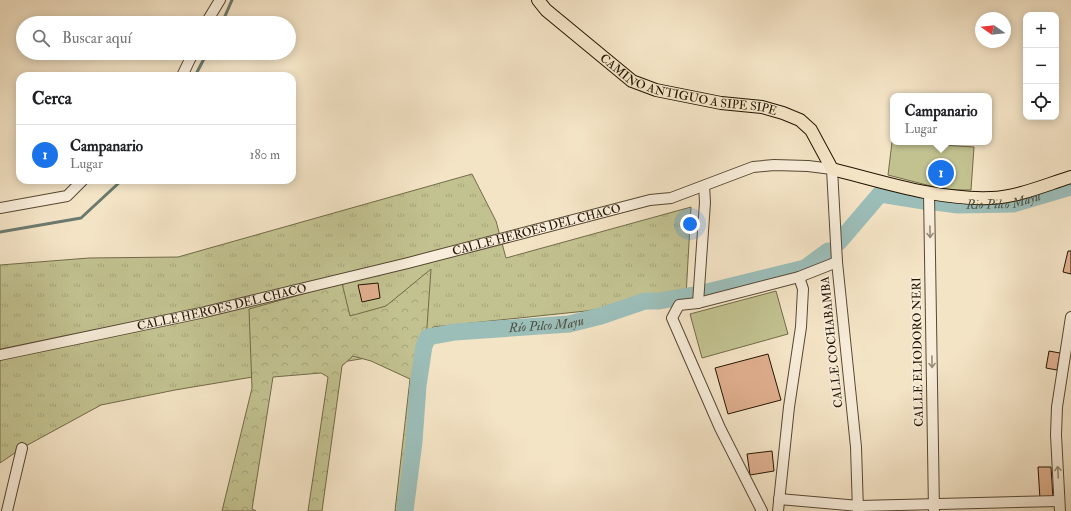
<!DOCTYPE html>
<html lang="es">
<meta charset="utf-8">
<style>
:root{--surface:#fff;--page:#f6f6f6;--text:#202124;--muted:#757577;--line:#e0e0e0;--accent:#1a73e8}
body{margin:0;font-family:"IM FELL Double Pica",serif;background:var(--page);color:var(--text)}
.controls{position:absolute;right:12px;top:12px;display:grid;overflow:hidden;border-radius:8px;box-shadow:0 2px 10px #0003}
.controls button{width:36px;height:36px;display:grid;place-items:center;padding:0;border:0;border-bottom:1px solid var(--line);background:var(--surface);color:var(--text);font:20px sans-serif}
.compass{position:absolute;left:975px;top:12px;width:36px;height:36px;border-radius:50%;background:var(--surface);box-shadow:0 2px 10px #0003;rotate:284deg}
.you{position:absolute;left:690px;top:224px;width:14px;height:14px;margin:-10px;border:3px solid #fff;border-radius:50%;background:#1a73e8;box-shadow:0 0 0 6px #1a73e833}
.badge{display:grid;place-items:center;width:26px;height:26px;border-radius:50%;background:var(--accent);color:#fff;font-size:13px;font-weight:700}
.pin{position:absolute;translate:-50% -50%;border:2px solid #fff;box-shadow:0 1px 4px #0006}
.popup{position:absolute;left:890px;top:93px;width:102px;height:52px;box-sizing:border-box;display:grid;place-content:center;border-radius:8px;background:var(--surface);filter:drop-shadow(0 1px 3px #0005);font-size:13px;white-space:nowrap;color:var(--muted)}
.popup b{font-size:15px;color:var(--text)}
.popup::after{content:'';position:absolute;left:50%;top:100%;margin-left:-8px;border:8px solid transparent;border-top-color:var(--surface)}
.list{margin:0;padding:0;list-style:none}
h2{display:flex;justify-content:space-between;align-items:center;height:52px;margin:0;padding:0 16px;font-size:17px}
h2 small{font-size:13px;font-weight:400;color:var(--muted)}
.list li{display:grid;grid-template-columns:26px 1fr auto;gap:12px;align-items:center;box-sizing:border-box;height:60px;padding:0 16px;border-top:1px solid var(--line)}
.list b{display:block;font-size:15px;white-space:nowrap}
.list p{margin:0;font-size:13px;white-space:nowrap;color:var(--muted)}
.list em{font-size:13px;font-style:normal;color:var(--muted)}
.icon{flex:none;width:22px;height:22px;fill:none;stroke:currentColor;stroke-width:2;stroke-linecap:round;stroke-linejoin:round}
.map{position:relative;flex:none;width:1071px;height:511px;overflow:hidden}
.search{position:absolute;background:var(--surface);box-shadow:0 2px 10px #0003;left:16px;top:16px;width:280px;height:44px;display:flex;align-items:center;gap:10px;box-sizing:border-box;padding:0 14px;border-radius:22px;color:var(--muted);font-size:15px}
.panel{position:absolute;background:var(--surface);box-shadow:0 2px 10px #0003;left:16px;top:72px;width:280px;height:112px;border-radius:12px}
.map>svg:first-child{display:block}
</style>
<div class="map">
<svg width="1071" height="511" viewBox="0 0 1071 511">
<defs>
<pattern id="grass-tufts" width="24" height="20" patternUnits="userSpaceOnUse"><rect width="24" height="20" fill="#c2c290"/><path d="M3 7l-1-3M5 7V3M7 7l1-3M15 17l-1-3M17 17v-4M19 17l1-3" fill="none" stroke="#a6a67a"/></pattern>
<pattern id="forest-crowns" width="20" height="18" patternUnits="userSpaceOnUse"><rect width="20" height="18" fill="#c2c290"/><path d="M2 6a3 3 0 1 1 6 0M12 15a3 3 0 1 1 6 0" fill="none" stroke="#a6a67a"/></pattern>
</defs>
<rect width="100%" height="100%" fill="#f4e4c6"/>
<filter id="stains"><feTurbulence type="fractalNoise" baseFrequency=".005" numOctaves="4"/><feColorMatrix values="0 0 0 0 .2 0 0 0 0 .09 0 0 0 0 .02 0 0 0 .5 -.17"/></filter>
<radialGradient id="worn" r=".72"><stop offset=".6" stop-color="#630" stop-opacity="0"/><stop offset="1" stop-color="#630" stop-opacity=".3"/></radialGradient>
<path fill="url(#grass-tufts)" stroke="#726b48" d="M 472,174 L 496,221 L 506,258 L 691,207 L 686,296 L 586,311 L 433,327 L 408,351 L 175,390 L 101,405 L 22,448 L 0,463 L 0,265 L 89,258 L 178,257 Z"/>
<path fill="url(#forest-crowns)" stroke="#726b48" d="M 431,269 L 427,327 L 418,386 L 414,442 L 405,511 L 395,511 L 410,379 L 371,361 L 353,356 L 342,366 L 322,511 L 308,511 L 328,377 L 321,373 L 273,377 L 252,509 L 256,511 L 222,511 L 252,388 L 249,309 L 342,283 L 350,316 L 386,306 Z"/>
<g fill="#c2c290" stroke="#726b48">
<path d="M 892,142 L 974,147 L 971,190 L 946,190 L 888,175 Z"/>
<path d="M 776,291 L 788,334 L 702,358 L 690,314 Z"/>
</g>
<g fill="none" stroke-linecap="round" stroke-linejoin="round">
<g stroke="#6b7a6f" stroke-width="3">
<path d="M 222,23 L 232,0"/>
<path d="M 195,76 L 207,53"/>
<path d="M 0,232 L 81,218 L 122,180"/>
</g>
<g stroke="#9cbeb9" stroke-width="17">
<path id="s1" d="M 935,202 L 958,205 L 1013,204 L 1071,187"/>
<path d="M 839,242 L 880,194 L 924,201"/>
<path id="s2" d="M 405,511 L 414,442 L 418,386 L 424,346 L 428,337 L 455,332 L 569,324 L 601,316 L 645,301 L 659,301 L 699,294 L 805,268 L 828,251"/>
</g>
</g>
<g fill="#e1b08f" stroke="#221401">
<path d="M 1068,251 L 1071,251 L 1071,274 L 1063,272 Z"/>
<path d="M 378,283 L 380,298 L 362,302 L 358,285 Z"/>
<path d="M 1049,351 L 1060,353 L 1057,370 L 1046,368 Z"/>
<path d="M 768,354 L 781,400 L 728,414 L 715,368 Z"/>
<path d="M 772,451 L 774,471 L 750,475 L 747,454 Z"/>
<path d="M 1038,467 L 1051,467 L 1053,499 L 1040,499 Z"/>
</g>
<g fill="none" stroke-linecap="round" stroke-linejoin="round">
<g stroke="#564832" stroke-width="12">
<g id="minor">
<path d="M 206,23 L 220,0"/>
<path d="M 182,76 L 193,53"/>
<path d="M 929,193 L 934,511"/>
<path d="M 0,208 L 67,196 L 83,180"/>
<path d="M 698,303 L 705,202 L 704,186"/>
<path id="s3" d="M 0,355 L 205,312 L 408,263 L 650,200 L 671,198 L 753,167 L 774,165 L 808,166 L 832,169 L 837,262 L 856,447 L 858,511"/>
<path d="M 779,499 L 859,506 L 1059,501"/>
<path d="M 7,511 L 22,448"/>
<path d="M 762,511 L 720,428 L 672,318 L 679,305 L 698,303 L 799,277 L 837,262"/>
<path d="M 778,511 L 789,407 L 801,327 L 803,289 L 799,277"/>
<path d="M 1060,511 L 1056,435 L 1057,407 L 1071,317"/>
</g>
</g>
<g stroke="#221401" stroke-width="14">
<g id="major">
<path id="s4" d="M 538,0 L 546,10 L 632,81 L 656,90 L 721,103 L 762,107 L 783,113 L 800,120 L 811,130 L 832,169 C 884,182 937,200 991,198 C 1018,197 1045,185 1071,177"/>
</g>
</g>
<use href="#minor" stroke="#f8edda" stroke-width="10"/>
<use href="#major" stroke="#f4e4c6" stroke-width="12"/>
</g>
<defs><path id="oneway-shaft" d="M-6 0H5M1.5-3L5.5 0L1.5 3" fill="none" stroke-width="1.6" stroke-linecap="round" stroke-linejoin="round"/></defs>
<g stroke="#988b78">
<use href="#oneway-shaft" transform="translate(930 232) rotate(89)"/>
<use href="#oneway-shaft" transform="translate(932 362) rotate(89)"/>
<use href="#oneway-shaft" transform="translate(1058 472) rotate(-93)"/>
</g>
<g text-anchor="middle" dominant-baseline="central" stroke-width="3.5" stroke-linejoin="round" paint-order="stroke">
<g font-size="12" fill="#221401" stroke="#f8edda">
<text stroke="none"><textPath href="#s4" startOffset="179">CAMINO ANTIGUO A SIPE SIPE</textPath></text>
<text stroke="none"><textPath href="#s3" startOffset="551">CALLE HEROES DEL CHACO</textPath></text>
<text stroke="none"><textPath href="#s3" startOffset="227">CALLE HEROES DEL CHACO</textPath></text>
<text transform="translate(832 342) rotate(-96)">CALLE COCHABAMBA</text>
<text transform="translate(918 352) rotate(-91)">CALLE ELIODORO NERI</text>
</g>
<g font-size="13" font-style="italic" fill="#4d5041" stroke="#f8edda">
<text stroke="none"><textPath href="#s1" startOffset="69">Rio Pilco Mayu</textPath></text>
<text stroke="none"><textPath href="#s2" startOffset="295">Río Pilco Mayu</textPath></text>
</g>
</g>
<rect width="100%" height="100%" filter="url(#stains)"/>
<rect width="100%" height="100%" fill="url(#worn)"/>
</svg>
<div class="controls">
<button>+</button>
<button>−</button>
<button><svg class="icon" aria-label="locate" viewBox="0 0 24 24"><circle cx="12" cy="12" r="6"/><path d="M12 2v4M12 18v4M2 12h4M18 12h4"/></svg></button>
</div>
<svg class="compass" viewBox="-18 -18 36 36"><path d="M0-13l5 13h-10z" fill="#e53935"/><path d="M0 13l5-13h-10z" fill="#757577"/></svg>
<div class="you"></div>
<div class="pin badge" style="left:941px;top:173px">1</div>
<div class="popup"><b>Campanario</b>Lugar</div>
<div class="search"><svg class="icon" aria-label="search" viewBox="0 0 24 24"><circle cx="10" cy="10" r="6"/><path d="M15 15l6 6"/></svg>Buscar aquí</div>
<section class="panel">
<h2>Cerca<small></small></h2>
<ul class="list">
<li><span class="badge">1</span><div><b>Campanario</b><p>Lugar</p></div><em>180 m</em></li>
</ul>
</section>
</div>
